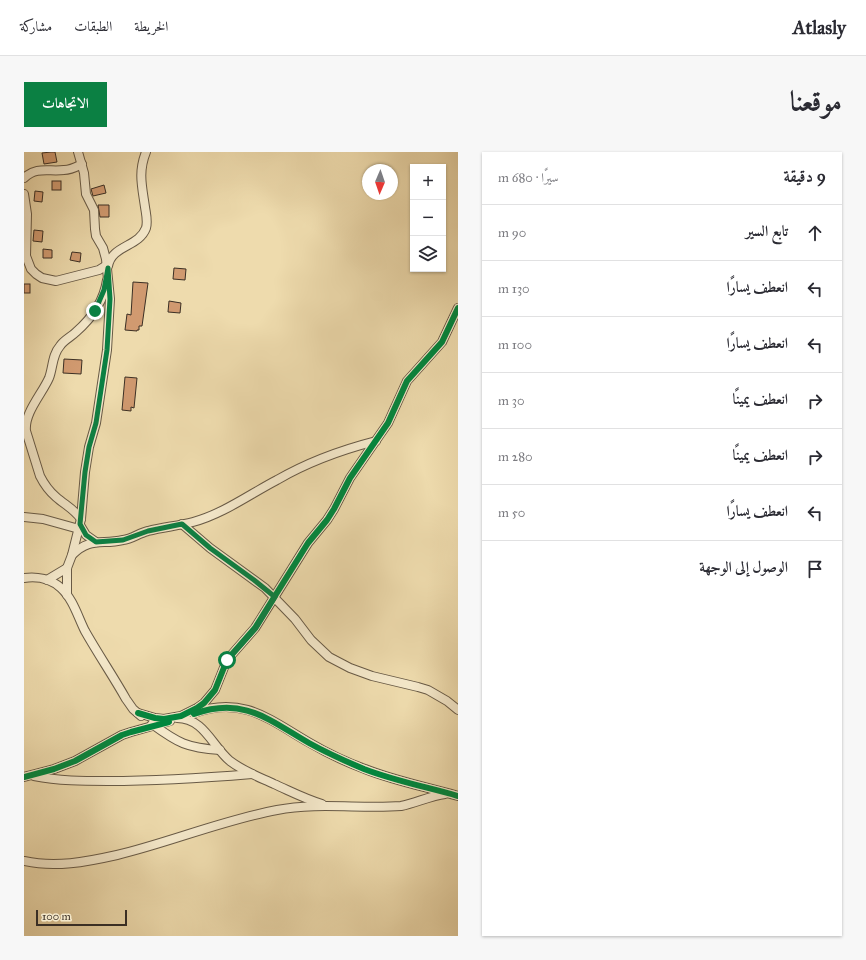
<!DOCTYPE html>
<html lang="ar">
<meta charset="utf-8">
<style>
:root{--surface:#fff;--page:#f7f7f7;--text:#2b2b33;--muted:#7c7c81;--line:#e1e1e2;--accent:#0b8043}
body{margin:0;font-family:"IM FELL Great Primer",Amiri,serif;background:var(--page);color:var(--text);direction:rtl}
.controls{position:absolute;right:12px;top:12px;display:grid;overflow:hidden;border-radius:0px;box-shadow:0 1px 3px #0004}
.controls button{width:36px;height:36px;display:grid;place-items:center;padding:0;border:0;border-bottom:1px solid var(--line);background:var(--surface);color:var(--text);font:20px sans-serif}
.compass{position:absolute;left:338px;top:12px;width:36px;height:36px;border-radius:50%;background:var(--surface);box-shadow:0 1px 3px #0004;rotate:182deg}
.scale{position:absolute;left:12px;bottom:10px;width:91px;box-sizing:border-box;padding-left:4px;border:2px solid #3b2f24;border-top:0;font-size:11px;line-height:14px;white-space:nowrap;color:#3b2f24;-webkit-text-stroke:3px #f4e8ca;paint-order:stroke}
.stop{position:absolute;width:12px;height:12px;margin:-9px;border:3px solid #0b8043;border-radius:50%;background:#fff}
.stop.end{background:#0b8043;border-color:#fff;box-shadow:0 1px 4px #0008}
.list{margin:0;padding:0;list-style:none}
h2{display:flex;justify-content:space-between;align-items:center;height:52px;margin:0;padding:0 16px;font-size:17px}
h2 small{font-size:13px;font-weight:400;color:var(--muted)}
.list li{display:grid;grid-template-columns:26px 1fr auto;gap:12px;align-items:center;box-sizing:border-box;height:56px;padding:0 16px;border-top:1px solid var(--line)}
.list b{display:block;font-size:15px;white-space:nowrap}
.list em{font-size:13px;font-style:normal;color:var(--muted)}
.icon{flex:none;width:22px;height:22px;fill:none;stroke:currentColor;stroke-width:2;stroke-linecap:round;stroke-linejoin:round}
.map{position:relative;flex:none;width:434px;height:784px;overflow:hidden;direction:ltr;border-radius:0px}
header{display:flex;align-items:center;gap:24px;box-sizing:border-box;height:56px;padding:0 20px;background:var(--surface);border-bottom:1px solid var(--line)}
header strong{font-size:19px}
nav{display:flex;gap:22px;margin-inline-start:auto;font-size:14px}
.intro{display:flex;align-items:center;justify-content:space-between;box-sizing:border-box;height:96px;padding:0 24px}
h1{margin:0;font-size:28px}
.button{padding:10px 18px;border-radius:0px;background:var(--accent);color:#fff;font-size:14px;font-weight:700}
main{display:flex;gap:24px;padding:0 24px}
aside{flex:1;background:var(--surface);border-radius:0px;box-shadow:0 1px 3px #0004}
.map>svg:first-child{display:block}
</style>
<header>
<strong>Atlasly</strong>
<nav><a>الخريطة</a><a>الطبقات</a><a>مشاركة</a></nav>
</header>
<div class="intro"><h1>موقعنا</h1><a class="button">الاتجاهات</a></div>
<main>
<aside>
<h2>9 دقيقة<small>سيرًا · 680 m</small></h2>
<ul class="list">
<li><svg class="icon" aria-label="ahead" viewBox="0 0 24 24"><path d="M12 20V5M6 11l6-6 6 6"/></svg><div><b>تابع السير</b></div><em>90 m</em></li>
<li><svg class="icon" aria-label="left" viewBox="0 0 24 24"><path d="M17 20v-9H6M10 6l-5 5 5 5"/></svg><div><b>انعطف يسارًا</b></div><em>130 m</em></li>
<li><svg class="icon" aria-label="left" viewBox="0 0 24 24"><path d="M17 20v-9H6M10 6l-5 5 5 5"/></svg><div><b>انعطف يسارًا</b></div><em>100 m</em></li>
<li><svg class="icon" aria-label="right" viewBox="0 0 24 24"><path d="M7 20v-9h11M14 6l5 5-5 5"/></svg><div><b>انعطف يمينًا</b></div><em>30 m</em></li>
<li><svg class="icon" aria-label="right" viewBox="0 0 24 24"><path d="M7 20v-9h11M14 6l5 5-5 5"/></svg><div><b>انعطف يمينًا</b></div><em>280 m</em></li>
<li><svg class="icon" aria-label="left" viewBox="0 0 24 24"><path d="M17 20v-9H6M10 6l-5 5 5 5"/></svg><div><b>انعطف يسارًا</b></div><em>50 m</em></li>
<li><svg class="icon" aria-label="arrive" viewBox="0 0 24 24"><path d="M6 21V4h12l-3 4 3 4H6"/></svg><div><b>الوصول إلى الوجهة</b></div></li>
</ul>
</aside>
<div class="map">
<svg width="434" height="784" viewBox="0 0 434 784">
<rect width="100%" height="100%" fill="#eedbad"/>
<filter id="stains"><feTurbulence type="fractalNoise" baseFrequency=".005" numOctaves="4"/><feColorMatrix values="0 0 0 0 .2 0 0 0 0 .09 0 0 0 0 .02 0 0 0 .5 -.17"/></filter>
<radialGradient id="worn" r=".72"><stop offset=".6" stop-color="#630" stop-opacity="0"/><stop offset="1" stop-color="#630" stop-opacity=".3"/></radialGradient>
<g fill="#d19a70" stroke="#3b2f24">
<path d="M 27,0 L 31,0 L 33,10 L 20,12 L 18,1 Z"/>
<rect x="28" y="29" width="9" height="9"/>
<path d="M 80,33 L 82,41 L 69,44 L 67,37 Z"/>
<path d="M 11,39 L 19,40 L 18,50 L 10,49 Z"/>
<path d="M 74,53 L 85,53 L 85,65 L 76,65 Z"/>
<path d="M 10,78 L 19,79 L 18,90 L 9,89 Z"/>
<path d="M 19,97 L 28,98 L 28,106 L 19,106 Z"/>
<path d="M 48,100 L 57,101 L 56,110 L 46,108 Z"/>
<path d="M 150,116 L 162,117 L 161,128 L 149,127 Z"/>
<path d="M 109,130 L 124,131 L 118,174 L 115,174 L 115,178 L 113,178 L 113,179 L 101,178 L 103,162 L 107,163 Z"/>
<rect x="0" y="132" width="6" height="9"/>
<path d="M 145,149 L 157,151 L 156,161 L 144,160 Z"/>
<path d="M 40,207 L 58,208 L 57,222 L 39,221 Z"/>
<path d="M 101,225 L 113,226 L 110,256 L 107,255 L 107,259 L 98,258 Z"/>
</g>
<g fill="none" stroke-linecap="round" stroke-linejoin="round">
<g stroke="#685a46" stroke-width="10">
<g id="minor">
<path d="M 0,26 C 13,14 25,20 40,18 C 47,18 52,15 58,12"/>
<path d="M 0,42 L 3,62 L 2,104 L 7,117 L 12,122 L 18,126 L 32,129 L 75,118 L 83,113"/>
<path d="M 84,114 C 88,93 115,95 122,76 C 124,69 122,62 121,55 C 118,34 114,20 122,0"/>
<path d="M 0,365 L 19,367 L 55,377"/>
<path d="M 57,367 C 50,357 41,353 32,345 C 25,339 20,332 16,324 L 2,279 C 0,261 18,242 25,226 C 29,216 28,203 36,194 C 40,188 47,185 52,180 C 68,166 80,148 83,128"/>
<path d="M 158,372 L 186,396 L 241,436 L 271,467 L 287,488 L 305,505 L 326,516 L 348,524 L 394,535 L 404,538 L 423,549 L 434,558"/>
<path d="M 56,373 L 62,383 L 72,390"/>
<path d="M 48,403 C 66,385 77,393 99,388 C 108,387 115,381 124,379 C 139,375 154,374 169,370 C 199,362 226,342 253,328 C 284,310 317,298 352,289"/>
<path d="M 0,426 C 13,424 27,427 37,436 C 49,447 54,465 61,479 C 74,502 89,524 102,547 L 109,557 L 117,564"/>
<path d="M 23,428 L 43,416"/>
<path d="M 43,443 L 43,416 L 48,403 L 57,367 L 61,320 L 65,295 L 72,271 L 83,198 L 86,147 L 82,107 L 79,96 L 72,84 L 71,77 L 70,58 L 62,42 L 60,21 L 54,0"/>
<path d="M 114,561 L 131,566 L 140,567 L 157,564 L 173,556 L 180,551 L 191,538 L 203,508 L 231,476 L 284,391 L 303,368 L 310,357 L 326,326 L 364,271 L 383,229 L 418,190 L 434,156"/>
<path d="M 170,561 C 219,543 246,568 286,591 C 303,601 322,610 341,617 C 371,629 403,635 434,644"/>
<path d="M 153,566 C 180,566 188,594 206,609 C 219,619 235,625 250,632 C 266,639 281,647 298,652"/>
<path d="M 128,572 C 154,591 163,596 196,598"/>
<path d="M 10,624 C 35,629 59,629 84,629 C 132,629 180,626 228,622"/>
<path d="M 0,625 L 30,617 L 51,609 L 98,583 L 107,580 L 146,569"/>
<path d="M 0,709 C 31,716 62,710 93,703 C 147,690 199,668 253,658 C 293,650 337,657 377,654 C 392,651 406,644 421,642"/>
</g>
</g>
<use href="#minor" stroke="#f4e8ca" stroke-width="8"/>
<g stroke="#f4e8ca" stroke-width="8">
<g id="cycleway">
<path d="M 114,561 L 131,566 L 140,567 L 157,564 L 173,556 L 180,551 L 191,538 L 203,508 L 231,476 L 284,391 L 303,368 L 310,357 L 326,326 L 364,271 L 383,229 L 418,190 L 434,156"/>
<path d="M 170,562 C 219,544 245,568 285,591 C 303,601 321,609 340,617 C 371,629 403,635 434,644"/>
<path d="M 0,625 L 30,617 L 51,609 L 98,583 L 107,580 L 145,570"/>
</g>
</g>
<use href="#cycleway" stroke="#00873e" stroke-width="6"/>
</g>
<g fill="none" stroke-linecap="round" stroke-linejoin="round">
<path stroke="#0b8043" stroke-width="5" d="M 71,159 L 80,138 L 84,116 L 86,147 L 83,198 L 72,271 L 65,295 L 61,320 L 56,372 L 62,383 L 72,390 L 99,388 L 124,379 L 158,372 L 186,396 L 230,428 L 251,445 L 232,476 L 203,508"/>
</g>
<rect width="100%" height="100%" filter="url(#stains)"/>
<rect width="100%" height="100%" fill="url(#worn)"/>
</svg>
<div class="controls">
<button>+</button>
<button>−</button>
<button><svg class="icon" aria-label="layers" viewBox="0 0 24 24"><path d="M12 4l9 5-9 5-9-5zM3 14l9 5 9-5"/></svg></button>
</div>
<svg class="compass" viewBox="-18 -18 36 36"><path d="M0-13l5 13h-10z" fill="#e53935"/><path d="M0 13l5-13h-10z" fill="#7c7c81"/></svg>
<div class="scale">100 m</div>
<div class="stop" style="left:203px;top:508px"></div>
<div class="stop end" style="left:71px;top:159px"></div>
</div>
</main>
